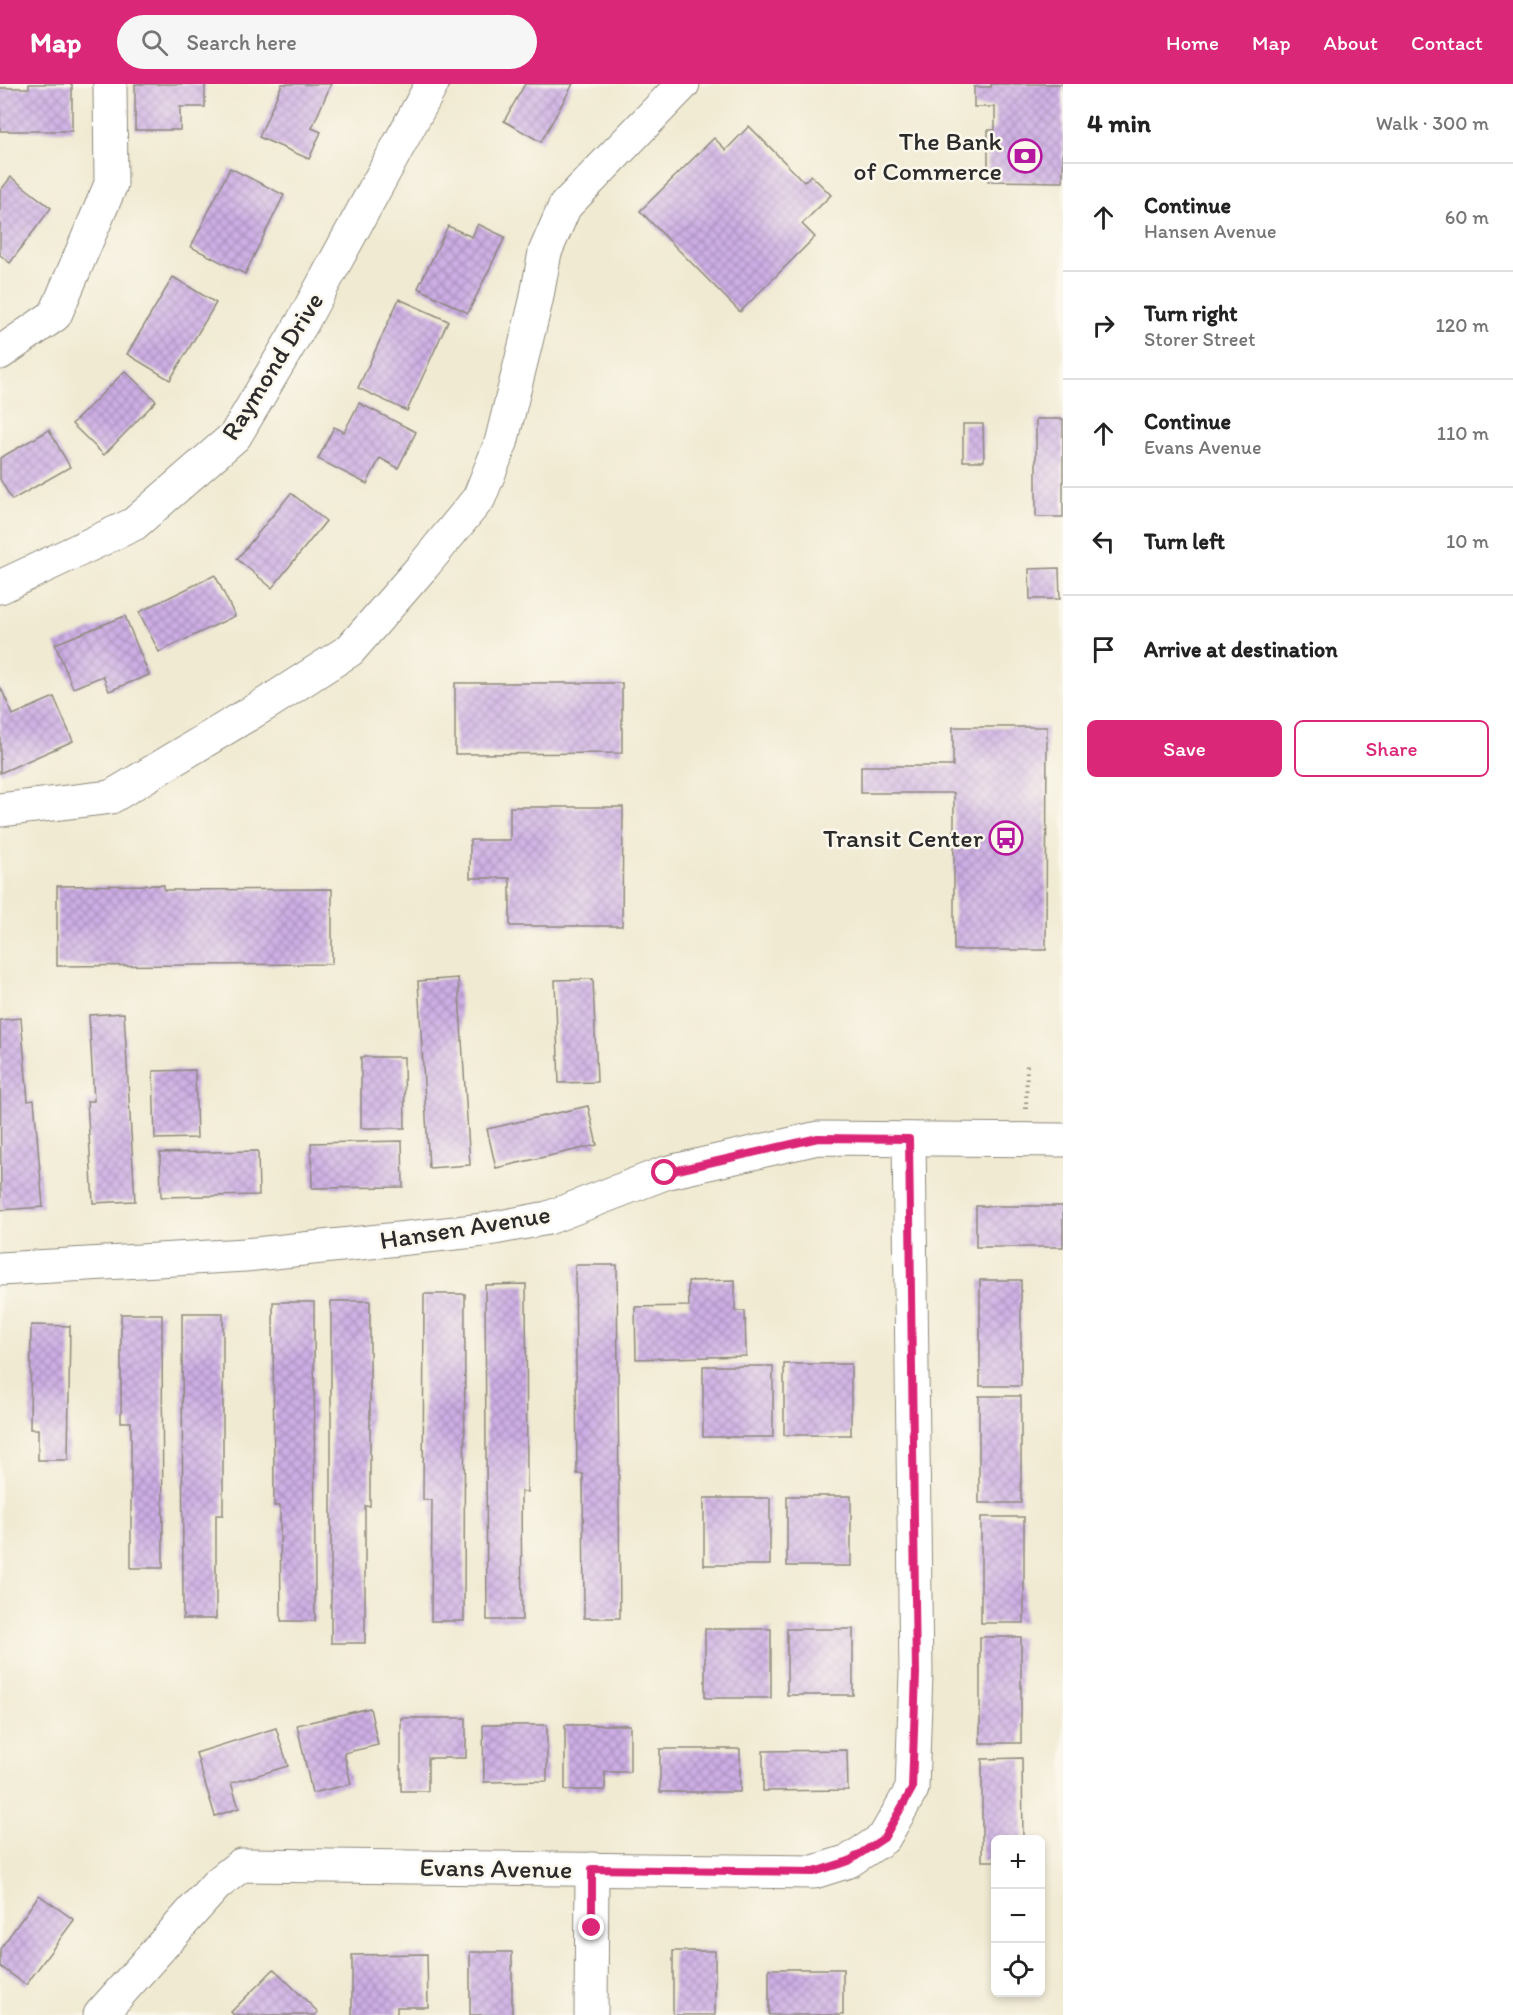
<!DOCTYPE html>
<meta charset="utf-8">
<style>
:root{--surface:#fff;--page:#f6f6f6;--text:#222;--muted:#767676;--line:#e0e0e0;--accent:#db2777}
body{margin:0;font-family:Itim,sans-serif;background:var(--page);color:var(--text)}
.controls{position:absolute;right:18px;bottom:18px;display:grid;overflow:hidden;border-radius:9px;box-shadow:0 3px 9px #0003}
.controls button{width:54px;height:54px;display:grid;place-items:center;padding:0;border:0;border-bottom:2px solid var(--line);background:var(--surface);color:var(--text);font:30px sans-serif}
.stop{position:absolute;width:18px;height:18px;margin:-14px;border:4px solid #db2777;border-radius:50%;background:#fff}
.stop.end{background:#db2777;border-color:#fff;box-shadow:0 2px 6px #0008}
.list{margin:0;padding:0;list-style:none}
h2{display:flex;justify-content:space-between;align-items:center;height:78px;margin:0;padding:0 24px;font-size:26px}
h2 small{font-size:20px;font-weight:400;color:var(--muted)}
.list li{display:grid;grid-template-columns:39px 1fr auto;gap:18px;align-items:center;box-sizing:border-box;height:108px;padding:0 24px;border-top:2px solid var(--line)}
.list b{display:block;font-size:22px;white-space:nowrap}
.list p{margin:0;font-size:20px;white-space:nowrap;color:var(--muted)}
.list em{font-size:20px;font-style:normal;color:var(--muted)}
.actions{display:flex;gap:12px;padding:18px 24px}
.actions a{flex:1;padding:14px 0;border:2px solid var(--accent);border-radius:9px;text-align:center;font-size:21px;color:var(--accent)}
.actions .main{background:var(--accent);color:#fff}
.icon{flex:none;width:33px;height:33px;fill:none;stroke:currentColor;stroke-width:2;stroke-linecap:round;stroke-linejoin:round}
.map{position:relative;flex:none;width:1063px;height:1931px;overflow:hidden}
header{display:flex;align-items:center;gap:36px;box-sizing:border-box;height:84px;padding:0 30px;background:var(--accent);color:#fff}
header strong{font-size:28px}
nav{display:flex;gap:33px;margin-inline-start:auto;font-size:21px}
.search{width:420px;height:54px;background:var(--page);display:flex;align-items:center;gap:15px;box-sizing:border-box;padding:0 21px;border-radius:33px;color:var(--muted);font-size:22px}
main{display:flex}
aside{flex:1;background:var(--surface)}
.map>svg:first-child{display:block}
</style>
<header>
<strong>Map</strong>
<div class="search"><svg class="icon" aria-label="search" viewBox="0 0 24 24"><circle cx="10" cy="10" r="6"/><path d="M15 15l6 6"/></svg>Search here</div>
<nav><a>Home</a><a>Map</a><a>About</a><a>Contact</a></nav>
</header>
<main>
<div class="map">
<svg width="1063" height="1931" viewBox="0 0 1063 1931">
<defs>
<pattern id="building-cross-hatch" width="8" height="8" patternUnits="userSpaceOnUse" patternTransform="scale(1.5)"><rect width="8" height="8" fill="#cdaee5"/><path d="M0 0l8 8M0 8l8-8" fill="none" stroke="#a78eba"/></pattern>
</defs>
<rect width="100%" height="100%" fill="#fbf7ec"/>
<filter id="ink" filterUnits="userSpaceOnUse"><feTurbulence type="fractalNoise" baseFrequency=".0167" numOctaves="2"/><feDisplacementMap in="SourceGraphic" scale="12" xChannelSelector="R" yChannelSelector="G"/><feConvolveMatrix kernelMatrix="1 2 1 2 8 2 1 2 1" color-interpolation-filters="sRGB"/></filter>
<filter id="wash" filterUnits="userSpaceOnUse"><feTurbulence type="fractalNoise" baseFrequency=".008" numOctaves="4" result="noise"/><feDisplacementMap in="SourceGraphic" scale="24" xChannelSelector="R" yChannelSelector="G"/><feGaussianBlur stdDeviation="1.35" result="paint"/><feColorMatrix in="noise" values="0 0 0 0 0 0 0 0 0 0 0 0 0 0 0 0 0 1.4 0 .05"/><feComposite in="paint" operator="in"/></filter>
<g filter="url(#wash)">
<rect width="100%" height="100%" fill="#f0ead2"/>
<g id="blocks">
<g fill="url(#building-cross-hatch)">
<path d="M 29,0 L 72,0 L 72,47 L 0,47 L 0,4 L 29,4 Z"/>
<path d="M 135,0 L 205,0 L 205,23 L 180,23 L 180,46 L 135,46 Z"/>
<path d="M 282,0 L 331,0 L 312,44 L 321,48 L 309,75 L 259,53 Z"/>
<path d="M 525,0 L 573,0 L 541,58 L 504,37 Z"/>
<path d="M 991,0 L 1063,0 L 1063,98 L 988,97 L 988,46 L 995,46 L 995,23 L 974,23 L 974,3 L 991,3 Z"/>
<path d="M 749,42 L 804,98 L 811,91 L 831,111 L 802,140 L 815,153 L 740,228 L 640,127 L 714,54 L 726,66 Z"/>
<path d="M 230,84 L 284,111 L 245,190 L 191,163 Z"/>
<path d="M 11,93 L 51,124 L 10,179 L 0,171 L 0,107 Z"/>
<path d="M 478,140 L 505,153 L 468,229 L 418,204 L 448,142 L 472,153 Z"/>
<path d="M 173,193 L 216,219 L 170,296 L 127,270 Z"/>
<path d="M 399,215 L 448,237 L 407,327 L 358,304 Z"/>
<path d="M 125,287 L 156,317 L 104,371 L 72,340 Z"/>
<path d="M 359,319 L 416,348 L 398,384 L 380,374 L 367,400 L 318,375 L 334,343 L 344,348 Z"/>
<rect x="1036" y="335" width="27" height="98"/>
<path d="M 963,340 L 983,340 L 984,377 L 963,377 Z"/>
<path d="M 49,346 L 70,383 L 12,416 L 0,395 L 0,374 Z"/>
<path d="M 291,409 L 326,437 L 272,504 L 237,475 Z"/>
<path d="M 1059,484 L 1060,515 L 1030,515 L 1029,485 Z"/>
<path d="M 215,491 L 235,532 L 159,568 L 139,528 Z"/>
<path d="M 125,532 L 149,591 L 109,607 L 103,592 L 73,604 L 55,560 Z"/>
<path d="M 455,599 L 622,599 L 622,669 L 455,670 Z"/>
<path d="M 0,602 L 13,631 L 54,613 L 73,657 L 0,689 Z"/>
<path d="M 953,643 L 1047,643 L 1046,866 L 954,866 L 954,709 L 861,709 L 861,682 L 953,682 Z"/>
<path d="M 510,723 L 623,723 L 622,842 L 510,842 L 510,794 L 470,794 L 470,756 L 510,756 Z"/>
<path d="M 164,801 L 164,806 L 332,805 L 332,880 L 57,882 L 57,802 Z"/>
<path d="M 458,894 L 470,1081 L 429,1084 L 418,897 Z"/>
<path d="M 593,895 L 597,998 L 559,999 L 555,896 Z"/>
<path d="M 124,929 L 135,1117 L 93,1119 L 87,1017 L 94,1017 L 89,931 Z"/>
<path d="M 21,934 L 28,1017 L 34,1016 L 43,1123 L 1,1126 L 0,936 Z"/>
<path d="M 361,973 L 404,973 L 405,1044 L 361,1044 Z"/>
<path d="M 195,986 L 197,1054 L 155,1055 L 153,987 Z"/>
<path d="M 588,1022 L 597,1061 L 496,1084 L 487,1045 Z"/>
<path d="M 402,1057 L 403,1103 L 312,1104 L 311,1059 Z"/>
<path d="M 258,1067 L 259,1111 L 161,1113 L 160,1069 Z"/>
<rect x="976" y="1122" width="87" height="41"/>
<path d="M 575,1181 L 617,1181 L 620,1534 L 584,1534 L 583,1390 L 577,1390 Z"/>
<path d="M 735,1196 L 735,1227 L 745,1227 L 746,1272 L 636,1275 L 635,1223 L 689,1222 L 688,1197 Z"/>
<rect x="980" y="1196" width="41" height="106"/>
<path d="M 526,1200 L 527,1408 L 521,1408 L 522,1536 L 487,1536 L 485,1201 Z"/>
<path d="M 424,1210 L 465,1210 L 464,1537 L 431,1537 L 432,1416 L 423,1416 Z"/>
<path d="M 331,1217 L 370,1217 L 370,1422 L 365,1422 L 365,1559 L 331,1559 Z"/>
<path d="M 273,1218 L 314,1218 L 315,1537 L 281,1537 L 280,1422 L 274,1422 Z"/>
<path d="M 182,1229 L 223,1229 L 223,1431 L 216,1431 L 216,1535 L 183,1535 Z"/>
<path d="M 121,1230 L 162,1230 L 163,1484 L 131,1484 L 131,1338 L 121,1338 Z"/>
<path d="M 31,1241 L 70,1242 L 68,1376 L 38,1376 L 38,1345 L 30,1345 Z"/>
<rect x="784" y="1280" width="67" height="71"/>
<rect x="703" y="1282" width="70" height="71"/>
<rect x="979" y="1312" width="42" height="107"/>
<rect x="787" y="1412" width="64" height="70"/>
<rect x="704" y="1414" width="66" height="67"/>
<rect x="981" y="1433" width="43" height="106"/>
<rect x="705" y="1545" width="66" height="69"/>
<rect x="787" y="1545" width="66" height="66"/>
<rect x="980" y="1553" width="41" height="106"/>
<path d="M 370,1624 L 378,1661 L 344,1669 L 351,1700 L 312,1709 L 297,1641 Z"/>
<path d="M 401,1634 L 466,1634 L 466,1674 L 428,1674 L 428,1707 L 401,1707 Z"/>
<path d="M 483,1641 L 547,1641 L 547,1697 L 484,1698 Z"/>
<path d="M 565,1641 L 630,1641 L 630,1688 L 605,1688 L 605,1706 L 565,1706 Z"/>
<path d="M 276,1644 L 288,1682 L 231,1699 L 239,1724 L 215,1732 L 196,1669 Z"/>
<rect x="660" y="1665" width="80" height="43"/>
<path d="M 847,1666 L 848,1706 L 763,1707 L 763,1667 Z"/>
<path d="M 1022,1674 L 1023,1756 L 996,1756 L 996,1777 L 982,1777 L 982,1675 Z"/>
<path d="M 39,1811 L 74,1836 L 26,1901 L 0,1882 L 0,1865 Z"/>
<rect x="673" y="1867" width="42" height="64"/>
<rect x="470" y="1868" width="42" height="63"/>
<path d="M 427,1870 L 428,1923 L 397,1923 L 397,1931 L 352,1931 L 352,1871 Z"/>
<path d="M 274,1885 L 318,1928 L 315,1931 L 234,1931 L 231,1928 Z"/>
<rect x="769" y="1885" width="74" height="46"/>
</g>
</g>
</g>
<g filter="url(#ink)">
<use href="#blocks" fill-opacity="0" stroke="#8e8a7e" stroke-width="1.5"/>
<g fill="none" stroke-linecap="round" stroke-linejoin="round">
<g stroke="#8e8a7e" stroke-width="35">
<g id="minor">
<path d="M 0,269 L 55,231 L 111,100 L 110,0"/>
<path d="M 0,503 L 134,440 L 235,352 L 302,239 L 432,0"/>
<path d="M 0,726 L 111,713 L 269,618 L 350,566 L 424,481 L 479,414 L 501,359 L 536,217 L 545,168 L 565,122 L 683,0"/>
<path d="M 0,1185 L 245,1171 L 484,1146 L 548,1134 L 665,1089 L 818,1054 L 1063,1056"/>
<path d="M 100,1931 L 216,1801 L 241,1781 L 814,1788 L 849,1777 L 884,1754 L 912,1705 L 916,1589 L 909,1055"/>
<path d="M 591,1931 L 592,1785"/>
</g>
</g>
<path stroke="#8e8a7e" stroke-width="4" stroke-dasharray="1.5 4.5" stroke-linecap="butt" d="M 1026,1025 L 1027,981"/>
<use href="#minor" stroke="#fff" stroke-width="33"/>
</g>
</g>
<g fill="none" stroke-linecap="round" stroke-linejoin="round" filter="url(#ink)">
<path stroke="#db2777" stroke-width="8" d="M 592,1844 L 592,1785 L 814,1788 L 849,1777 L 884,1754 L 912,1705 L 916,1589 L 909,1055 L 818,1054 L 665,1089"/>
</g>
<defs>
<g id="bank-ring" transform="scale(1.725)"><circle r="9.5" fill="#fbf7ec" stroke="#b5179e" stroke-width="1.5"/><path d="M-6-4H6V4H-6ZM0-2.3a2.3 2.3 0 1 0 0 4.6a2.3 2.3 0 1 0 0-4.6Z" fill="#b5179e"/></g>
<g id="bus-ring" transform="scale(1.725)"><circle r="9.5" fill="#fbf7ec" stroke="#b5179e" stroke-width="1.5"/><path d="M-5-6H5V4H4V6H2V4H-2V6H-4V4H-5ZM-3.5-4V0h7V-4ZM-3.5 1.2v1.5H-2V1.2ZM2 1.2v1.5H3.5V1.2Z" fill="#b5179e"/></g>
</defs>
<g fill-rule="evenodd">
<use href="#bank-ring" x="1025" y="72"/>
<use href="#bus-ring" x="1006" y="754"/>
</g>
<g text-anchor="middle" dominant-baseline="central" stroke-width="5" stroke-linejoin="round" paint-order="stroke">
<g font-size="26" fill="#2b2b2b" stroke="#fbf7ec" text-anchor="end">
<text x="1002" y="57">The Bank<tspan x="1002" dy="30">of Commerce</tspan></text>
<text x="983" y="754">Transit Center</text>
</g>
<g font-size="26" fill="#2b2b2b" stroke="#fbf7ec">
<text transform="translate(272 282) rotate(-58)">Raymond Drive</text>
<text transform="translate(465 1143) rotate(-9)">Hansen Avenue</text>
<text transform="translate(496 1784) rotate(1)">Evans Avenue</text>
</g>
</g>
</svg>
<div class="controls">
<button>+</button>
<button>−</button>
<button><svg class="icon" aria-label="locate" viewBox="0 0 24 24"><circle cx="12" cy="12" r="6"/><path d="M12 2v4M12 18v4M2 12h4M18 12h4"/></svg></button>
</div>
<div class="stop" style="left:665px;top:1089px"></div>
<div class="stop end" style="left:592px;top:1844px"></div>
</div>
<aside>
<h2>4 min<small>Walk · 300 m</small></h2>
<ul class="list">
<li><svg class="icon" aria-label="ahead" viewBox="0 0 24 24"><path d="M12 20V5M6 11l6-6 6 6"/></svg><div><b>Continue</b><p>Hansen Avenue</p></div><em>60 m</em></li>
<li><svg class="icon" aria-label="right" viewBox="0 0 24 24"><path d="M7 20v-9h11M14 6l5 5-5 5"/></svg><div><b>Turn right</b><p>Storer Street</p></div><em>120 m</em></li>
<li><svg class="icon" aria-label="ahead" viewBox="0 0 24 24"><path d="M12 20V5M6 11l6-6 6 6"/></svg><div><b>Continue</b><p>Evans Avenue</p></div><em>110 m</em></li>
<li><svg class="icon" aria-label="left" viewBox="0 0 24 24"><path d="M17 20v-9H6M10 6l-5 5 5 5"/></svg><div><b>Turn left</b></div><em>10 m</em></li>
<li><svg class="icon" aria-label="arrive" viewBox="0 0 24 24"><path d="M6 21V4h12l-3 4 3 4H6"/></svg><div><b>Arrive at destination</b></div></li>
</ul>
<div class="actions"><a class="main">Save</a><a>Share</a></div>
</aside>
</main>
